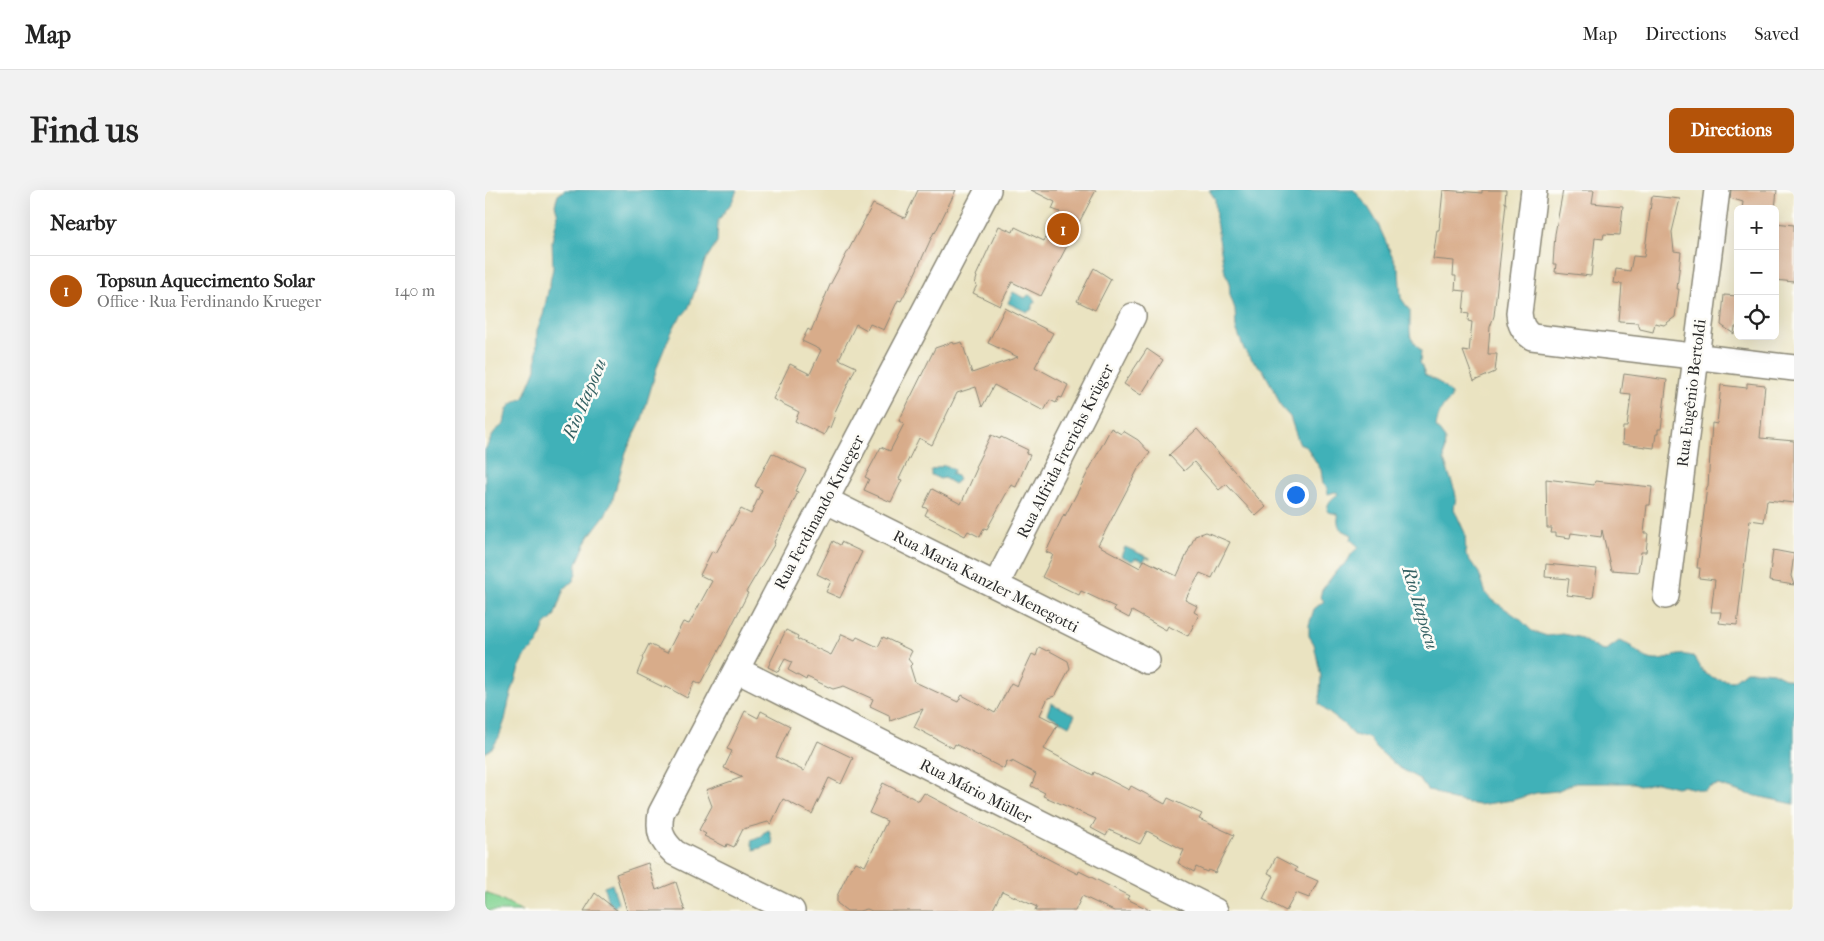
<!DOCTYPE html>
<meta charset="utf-8">
<style>
:root{--surface:#fff;--page:#f2f2f2;--text:#222;--muted:#767676;--line:#e0e0e0;--accent:#b45309}
body{margin:0;font-family:"IM FELL French Canon",serif;background:var(--page);color:var(--text)}
.controls{position:absolute;right:15px;top:15px;display:grid;overflow:hidden;border-radius:8px;box-shadow:0 5px 20px #0002}
.controls button{width:45px;height:45px;display:grid;place-items:center;padding:0;border:0;border-bottom:1px solid var(--line);background:var(--surface);color:var(--text);font:25px sans-serif}
.you{position:absolute;left:810px;top:304px;width:18px;height:18px;margin:-12px;border:4px solid #fff;border-radius:50%;background:#1a73e8;box-shadow:0 0 0 8px #1a73e833}
.badge{display:grid;place-items:center;width:32px;height:32px;border-radius:50%;background:var(--accent);color:#fff;font-size:16px;font-weight:700}
.pin{position:absolute;translate:-50% -50%;border:2px solid #fff;box-shadow:0 1px 5px #0006}
.list{margin:0;padding:0;list-style:none}
h2{display:flex;justify-content:space-between;align-items:center;height:65px;margin:0;padding:0 20px;font-size:21px}
h2 small{font-size:16px;font-weight:400;color:var(--muted)}
.list li{display:grid;grid-template-columns:32px 1fr auto;gap:15px;align-items:center;box-sizing:border-box;height:70px;padding:0 20px;border-top:1px solid var(--line)}
.list b{display:block;font-size:19px;white-space:nowrap}
.list p{margin:0;font-size:16px;white-space:nowrap;color:var(--muted)}
.list em{font-size:16px;font-style:normal;color:var(--muted)}
.icon{flex:none;width:28px;height:28px;fill:none;stroke:currentColor;stroke-width:2;stroke-linecap:round;stroke-linejoin:round}
.map{position:relative;flex:none;width:1309px;height:721px;overflow:hidden;border-radius:8px}
header{display:flex;align-items:center;gap:30px;box-sizing:border-box;height:70px;padding:0 25px;background:var(--surface);border-bottom:1px solid var(--line)}
header strong{font-size:24px}
nav{display:flex;gap:28px;margin-inline-start:auto;font-size:18px}
.intro{display:flex;align-items:center;justify-content:space-between;box-sizing:border-box;height:120px;padding:0 30px}
h1{margin:0;font-size:35px}
.button{padding:12px 22px;border-radius:8px;background:var(--accent);color:#fff;font-size:18px;font-weight:700}
main{display:flex;gap:30px;padding:0 30px}
aside{flex:1;background:var(--surface);border-radius:8px;box-shadow:0 5px 20px #0002}
.map>svg:first-child{display:block}
</style>
<header>
<strong>Map</strong>
<nav><a>Map</a><a>Directions</a><a>Saved</a></nav>
</header>
<div class="intro"><h1>Find us</h1><a class="button">Directions</a></div>
<main>
<aside>
<h2>Nearby<small></small></h2>
<ul class="list">
<li><span class="badge">1</span><div><b>Topsun Aquecimento Solar</b><p>Office · Rua Ferdinando Krueger</p></div><em>140 m</em></li>
</ul>
</aside>
<div class="map">
<svg width="1309" height="721" viewBox="0 0 1309 721">
<rect width="100%" height="100%" fill="#fdfcf7"/>
<filter id="ink" filterUnits="userSpaceOnUse"><feTurbulence type="fractalNoise" baseFrequency=".02" numOctaves="2"/><feDisplacementMap in="SourceGraphic" scale="10" xChannelSelector="R" yChannelSelector="G"/><feConvolveMatrix kernelMatrix="1 2 1 2 8 2 1 2 1" color-interpolation-filters="sRGB"/></filter>
<filter id="wash" filterUnits="userSpaceOnUse"><feTurbulence type="fractalNoise" baseFrequency=".0096" numOctaves="4" result="noise"/><feDisplacementMap in="SourceGraphic" scale="20" xChannelSelector="R" yChannelSelector="G"/><feGaussianBlur stdDeviation="1.12" result="paint"/><feColorMatrix in="noise" values="0 0 0 0 0 0 0 0 0 0 0 0 0 0 0 0 0 1.4 0 .05"/><feComposite in="paint" operator="in"/></filter>
<g filter="url(#wash)">
<rect width="100%" height="100%" fill="#eae3c1"/>
<path fill="#85d594" stroke="#588060" d="M 0,702 L 37,721 L 0,721 Z"/>
<g fill="#41b1b8" stroke="#366e72">
<path d="M 80,0 L 252,0 L 247,12 L 233,31 L 232,52 L 220,71 L 206,112 L 203,119 L 191,133 L 182,152 L 173,174 L 157,229 L 141,262 L 127,312 L 120,325 L 104,346 L 92,373 L 91,384 L 88,391 L 79,399 L 69,427 L 60,435 L 53,453 L 41,465 L 34,478 L 24,511 L 20,530 L 14,547 L 8,557 L 0,563 L 0,260 L 10,241 L 19,234 C 22,216 22,215 39,208 L 51,179 L 52,140 L 58,125 L 68,78 L 67,51 L 73,25 L 70,15 L 73,5 Z"/>
<path d="M 724,0 L 869,0 L 883,17 L 892,32 L 914,81 L 916,108 L 925,121 L 925,142 L 926,148 L 936,161 L 935,172 L 940,185 L 955,193 L 966,204 L 966,209 C 956,217 953,225 951,237 L 960,249 L 959,270 L 970,301 L 971,307 L 969,319 L 980,343 L 981,365 L 994,383 L 1001,404 L 1009,411 L 1035,429 L 1047,441 L 1062,446 L 1077,444 L 1093,447 L 1115,460 L 1120,461 L 1134,451 C 1139,453 1146,455 1149,459 C 1155,465 1164,471 1174,470 C 1189,468 1192,461 1209,467 C 1213,471 1214,476 1218,481 C 1225,489 1238,490 1248,491 L 1261,481 L 1277,481 L 1288,482 L 1302,489 L 1309,490 L 1309,614 L 1262,604 L 1233,595 L 1225,597 L 1219,601 L 1198,596 L 1191,597 L 1172,592 L 1157,596 L 1149,593 L 1089,593 L 1072,601 L 1051,603 L 1028,610 L 994,615 L 964,609 L 948,601 L 942,600 L 934,589 L 913,577 L 890,557 L 884,548 L 868,545 L 861,536 L 840,520 L 834,514 L 836,487 L 829,454 L 824,446 L 824,435 L 829,419 L 839,411 L 835,407 L 837,400 L 852,380 L 862,372 L 867,363 L 874,357 L 866,350 L 867,345 C 862,342 853,340 853,332 C 852,329 854,327 853,324 L 843,322 L 842,320 C 843,312 846,309 852,305 L 853,303 L 850,302 L 843,304 L 842,297 L 838,294 L 836,280 L 821,256 L 814,253 L 805,227 L 796,217 L 790,202 L 778,180 L 764,167 L 759,159 L 751,138 L 750,119 L 745,105 L 744,90 L 740,83 L 738,72 L 731,31 L 730,9 Z"/>
<path d="M 528,102 L 540,108 L 543,105 L 547,106 L 550,111 L 546,120 L 542,122 L 523,113 Z"/>
<path d="M 460,275 L 469,280 L 466,284 L 472,286 L 474,290 L 469,294 L 459,288 L 455,289 L 446,285 L 446,280 Z"/>
<path d="M 640,357 L 665,368 L 665,369 L 661,367 L 659,371 L 651,368 L 647,371 L 636,366 Z"/>
<path d="M 566,513 L 590,525 L 584,536 L 562,524 Z"/>
<path d="M 284,640 L 288,654 L 269,660 L 266,651 L 278,646 L 278,643 Z"/>
<path d="M 127,694 L 133,712 L 130,717 L 127,716 L 128,715 L 123,712 L 119,697 Z"/>
</g>
<g id="blocks">
<g fill="#d8ac8a">
<path d="M 433,0 L 471,0 L 450,43 L 449,42 L 428,88 L 416,111 L 413,110 L 399,140 L 385,134 L 382,140 L 371,134 L 354,169 L 371,177 L 349,224 L 350,225 L 345,238 L 343,237 L 339,245 L 310,231 L 314,222 L 288,209 L 305,174 L 325,184 L 336,160 L 317,151 L 323,139 L 326,141 L 345,95 L 388,14 L 420,28 Z"/>
<path d="M 546,0 L 611,0 L 556,106 L 527,92 L 515,116 L 488,103 L 492,95 L 490,94 L 492,87 L 491,86 L 514,36 L 528,42 L 530,37 L 559,51 L 575,22 L 567,19 L 570,12 Z"/>
<path d="M 958,0 L 997,3 L 997,0 L 1021,0 L 1020,13 L 1021,13 L 1009,126 L 1005,137 L 1003,164 L 1012,164 L 1010,182 L 989,191 L 978,161 L 984,162 L 987,132 L 983,131 L 984,124 L 978,123 L 980,101 L 970,100 L 971,86 L 968,86 L 969,71 L 948,69 L 952,40 L 954,40 Z"/>
<path d="M 1078,0 L 1109,0 L 1107,13 L 1138,16 L 1135,45 L 1119,44 L 1118,49 L 1110,48 L 1106,86 L 1070,82 L 1071,74 L 1068,74 L 1070,44 Z"/>
<path d="M 1246,0 L 1292,0 L 1290,19 L 1257,19 L 1258,12 L 1245,8 Z"/>
<path d="M 1167,6 L 1195,9 L 1187,42 L 1189,61 L 1196,62 L 1192,99 L 1194,99 L 1190,127 L 1179,135 L 1170,133 L 1168,142 L 1155,139 L 1153,133 L 1134,132 L 1137,94 L 1129,93 L 1131,79 L 1145,81 L 1148,66 L 1159,67 Z"/>
<path d="M 1290,33 L 1309,35 L 1309,92 L 1290,90 Z"/>
<path d="M 609,78 L 626,89 L 610,120 L 592,111 Z"/>
<path d="M 1239,105 L 1253,106 L 1253,137 L 1250,137 L 1249,144 L 1236,135 Z"/>
<path d="M 520,118 L 568,143 L 550,177 L 583,195 L 577,208 L 574,207 L 571,213 L 565,210 L 559,221 L 509,195 L 497,217 L 491,197 L 472,203 L 447,255 L 434,248 L 414,289 L 417,290 L 406,312 L 379,300 L 384,289 L 380,287 L 396,257 L 405,261 L 419,234 L 414,231 L 450,158 L 468,152 L 469,154 L 477,152 L 487,183 L 533,167 L 503,153 Z"/>
<path d="M 662,159 L 678,170 L 656,205 L 639,194 Z"/>
<path d="M 1139,184 L 1182,190 L 1176,239 L 1173,239 L 1173,244 L 1171,244 L 1169,258 L 1137,254 L 1138,237 L 1142,237 L 1146,205 L 1136,204 Z"/>
<path d="M 1262,193 L 1280,195 L 1275,248 L 1309,251 L 1309,313 L 1282,310 L 1279,332 L 1265,330 L 1252,435 L 1234,433 L 1236,422 L 1226,422 L 1230,390 L 1214,388 L 1215,378 L 1212,378 L 1222,297 L 1223,296 L 1227,233 L 1232,234 L 1236,195 L 1262,198 Z"/>
<path d="M 626,238 L 636,244 L 638,241 L 653,250 L 665,263 L 653,279 L 613,355 L 655,378 L 659,370 L 692,386 L 710,346 L 721,342 L 745,352 L 727,388 L 715,383 L 700,410 L 712,416 L 709,422 L 714,425 L 703,446 L 683,436 L 681,440 L 647,421 L 644,428 L 629,420 L 630,417 L 596,401 L 594,405 L 557,387 L 568,365 L 561,362 L 579,324 L 580,326 Z"/>
<path d="M 712,239 L 781,317 L 771,326 L 741,294 L 734,300 L 709,272 L 699,281 L 684,265 Z"/>
<path d="M 506,245 L 515,249 L 516,247 L 543,260 L 541,264 L 545,265 L 531,297 L 526,295 L 502,339 L 499,338 L 495,347 L 483,341 L 480,346 L 440,325 L 443,319 L 438,317 L 447,299 L 476,314 L 492,278 L 490,277 Z"/>
<path d="M 287,263 L 321,280 L 310,301 L 313,302 L 289,352 L 290,353 L 261,402 L 263,403 L 242,445 L 216,494 L 210,491 L 202,508 L 180,496 L 180,498 L 152,484 L 158,469 L 157,468 L 164,454 L 182,463 L 198,432 L 204,434 L 227,391 L 215,385 L 227,361 L 231,363 L 256,319 L 266,324 L 277,300 L 270,296 Z"/>
<path d="M 1061,289 L 1109,295 L 1110,291 L 1167,297 L 1165,315 L 1162,315 L 1159,343 L 1163,343 L 1161,362 L 1156,362 L 1153,382 L 1126,380 L 1117,340 L 1116,347 L 1086,343 L 1085,348 L 1071,346 L 1071,343 L 1066,343 L 1067,338 L 1062,338 Z"/>
<path d="M 348,351 L 355,355 L 356,352 L 377,362 L 355,408 L 341,402 L 346,391 L 332,384 Z"/>
<path d="M 1288,360 L 1309,364 L 1306,386 L 1309,395 L 1284,391 Z"/>
<path d="M 1061,374 L 1112,379 L 1108,408 L 1082,405 L 1084,389 L 1060,387 Z"/>
<path d="M 301,440 L 313,446 L 312,449 L 346,465 L 357,444 L 370,450 L 372,447 L 393,457 L 398,447 L 427,461 L 423,469 L 427,474 L 425,476 L 430,492 L 473,512 L 477,505 L 510,523 L 526,493 L 532,496 L 547,464 L 551,466 L 554,457 L 562,461 L 563,460 L 583,471 L 585,478 L 570,506 L 563,508 L 555,525 L 573,534 L 559,559 L 608,585 L 609,582 L 644,600 L 646,596 L 680,614 L 683,608 L 717,624 L 714,629 L 749,645 L 730,683 L 723,680 L 722,682 L 711,677 L 709,682 L 693,673 L 699,660 L 662,641 L 655,654 L 624,640 L 621,646 L 606,638 L 611,629 L 558,606 L 560,603 L 546,596 L 551,584 L 527,571 L 527,573 L 522,571 L 519,579 L 470,554 L 468,558 L 429,537 L 438,519 L 405,531 L 404,525 L 385,516 L 388,509 L 359,496 L 348,499 L 322,487 L 321,490 L 303,480 L 307,472 L 300,469 L 293,482 L 283,477 Z"/>
<path d="M 260,521 L 273,528 L 276,521 L 305,536 L 291,567 L 319,581 L 333,551 L 368,568 L 356,594 L 344,588 L 327,624 L 298,609 L 286,634 L 283,632 L 258,639 L 249,657 L 242,654 L 241,657 L 219,646 L 221,644 L 214,640 L 227,616 L 221,600 L 258,587 L 239,578 L 247,561 L 242,559 Z"/>
<path d="M 398,593 L 434,611 L 439,603 L 569,672 L 593,684 L 594,681 L 644,706 L 642,709 L 667,721 L 629,721 L 597,706 L 590,721 L 550,721 L 552,717 L 517,701 L 507,721 L 387,721 L 382,719 L 374,721 L 362,721 L 352,713 L 352,706 L 366,677 L 367,678 L 371,672 L 380,676 L 402,631 L 384,623 Z"/>
<path d="M 791,667 L 812,678 L 810,681 L 833,691 L 824,708 L 811,703 L 801,721 L 778,709 L 789,686 L 783,683 Z"/>
<path d="M 163,673 L 171,700 L 191,692 L 200,721 L 142,721 L 131,684 Z"/>
<path d="M 110,703 L 133,721 L 99,721 Z"/>
</g>
</g>
</g>
<g filter="url(#ink)">
<use href="#blocks" fill-opacity="0" stroke="#8a8776" stroke-width="1"/>
<g fill="none" stroke-linecap="round" stroke-linejoin="round">
<g stroke="#8a8776" stroke-width="28">
<g id="minor">
<path d="M 1049,0 L 1034,123 C 1035,134 1038,141 1047,147 L 1309,178"/>
<path d="M 340,310 L 662,471"/>
<path d="M 511,395 L 648,126"/>
<path d="M 1181,406 L 1232,0"/>
<path d="M 252,480 L 730,721"/>
<path d="M 307,721 L 190,663 C 176,650 173,642 176,623 L 503,0"/>
</g>
</g>
<use href="#minor" stroke="#fff" stroke-width="25"/>
</g>
</g>
<g text-anchor="middle" dominant-baseline="central" stroke-width="5" stroke-linejoin="round" paint-order="stroke">
<g font-size="16" fill="#2b2b2b" stroke="#fdfcf7">
<text transform="translate(1206 203) rotate(-83)">Rua Eugênio Bertoldi</text>
<text transform="translate(580 261) rotate(-63)">Rua Alfrida Frerichs Krüger</text>
<text transform="translate(334 322) rotate(-62)">Rua Ferdinando Krueger</text>
<text transform="translate(501 391) rotate(27)">Rua Maria Kanzler Menegotti</text>
<text transform="translate(491 601) rotate(27)">Rua Mário Müller</text>
</g>
<g font-size="18" font-style="italic" fill="#346163" stroke="#fdfcf7">
<text transform="translate(100 209) rotate(-67)">Rio Itapocu</text>
<text transform="translate(935 418) rotate(73)">Rio Itapocu</text>
</g>
</g>
</svg>
<div class="controls">
<button>+</button>
<button>−</button>
<button><svg class="icon" aria-label="locate" viewBox="0 0 24 24"><circle cx="12" cy="12" r="6"/><path d="M12 2v4M12 18v4M2 12h4M18 12h4"/></svg></button>
</div>
<div class="you"></div>
<div class="pin badge" style="left:578px;top:39px">1</div>
</div>
</main>
